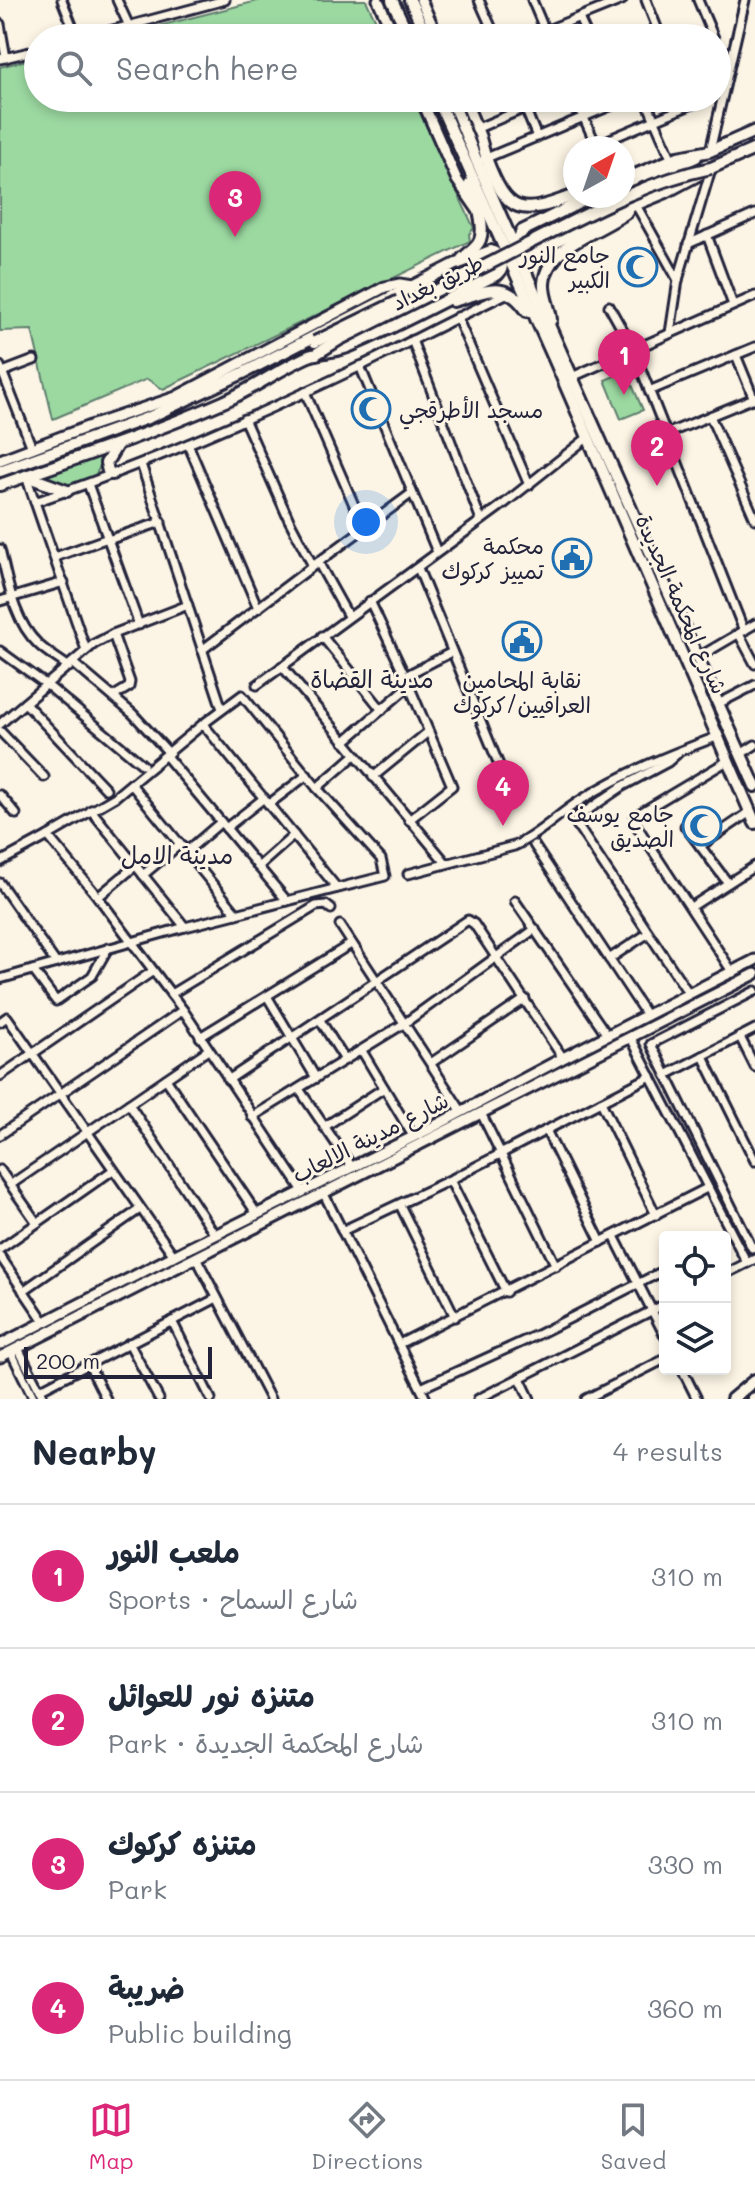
<!DOCTYPE html>
<meta charset="utf-8">
<style>
:root{--surface:#fff;--page:#f6f6f7;--text:#1f2937;--muted:#747a83;--line:#e0e1e3;--accent:#db2777}
body{margin:0;font-family:Mali,"Playpen Sans Arabic",sans-serif;background:var(--page);color:var(--text)}
.controls{position:absolute;right:24px;bottom:24px;display:grid;overflow:hidden;border-radius:8px;box-shadow:0 4px 12px #0003}
.controls button{width:72px;height:72px;display:grid;place-items:center;padding:0;border:0;border-bottom:2px solid var(--line);background:var(--surface);color:var(--text);font:40px sans-serif}
.compass{position:absolute;left:563px;top:136px;width:72px;height:72px;border-radius:50%;background:var(--surface);box-shadow:0 4px 12px #0003;rotate:40deg}
.scale{position:absolute;left:24px;bottom:20px;width:188px;box-sizing:border-box;padding-left:8px;border:4px solid #22223b;border-top:0;font-size:22px;line-height:28px;white-space:nowrap;color:#22223b;-webkit-text-stroke:6px #fcf5e5;paint-order:stroke}
.you{position:absolute;left:366px;top:522px;width:28px;height:28px;margin:-20px;border:6px solid #fff;border-radius:50%;background:#1a73e8;box-shadow:0 0 0 12px #1a73e833}
.badge{display:grid;place-items:center;width:52px;height:52px;border-radius:50%;background:var(--accent);color:#fff;font-size:26px;font-weight:700}
.pin{position:absolute;translate:-50% -66px;filter:drop-shadow(0 2px 4px #0008)}
.pin::after{content:'';position:absolute;top:42px;width:28px;height:24px;background:inherit;clip-path:polygon(0 0,100% 0,50% 100%)}
.list{margin:0;padding:0;list-style:none}
h2{display:flex;justify-content:space-between;align-items:center;height:104px;margin:0;padding:0 32px;font-size:34px}
h2 small{font-size:26px;font-weight:400;color:var(--muted)}
.list li{display:grid;grid-template-columns:52px 1fr auto;gap:24px;align-items:center;box-sizing:border-box;height:144px;padding:0 32px;border-top:2px solid var(--line)}
.list b{display:block;font-size:30px;white-space:nowrap}
.list p{margin:0;font-size:26px;white-space:nowrap;color:var(--muted)}
.list em{font-size:26px;font-style:normal;color:var(--muted)}
.icon{flex:none;width:44px;height:44px;fill:none;stroke:currentColor;stroke-width:2;stroke-linecap:round;stroke-linejoin:round}
.map{position:relative;flex:none;width:755px;height:1399px;overflow:hidden}
.search{position:absolute;background:var(--surface);box-shadow:0 4px 12px #0003;left:24px;right:24px;top:24px;height:88px;display:flex;align-items:center;gap:20px;box-sizing:border-box;padding:0 28px;border-radius:44px;color:var(--muted);font-size:30px}
.sheet{height:680px;background:var(--surface)}
nav{display:flex;justify-content:space-around;align-items:center;box-sizing:border-box;height:112px;border-top:2px solid var(--line);background:var(--surface);font-size:22px;color:var(--muted)}
nav a{display:grid;justify-items:center;gap:4px}
nav .on{color:var(--accent)}
.map>svg:first-child{display:block}
</style>
<div class="map">
<svg width="755" height="1399" viewBox="0 0 755 1399">
<rect width="100%" height="100%" fill="#fcf5e5"/>
<filter id="ink" filterUnits="userSpaceOnUse"><feTurbulence type="fractalNoise" baseFrequency=".0125" numOctaves="2"/><feDisplacementMap in="SourceGraphic" scale="16" xChannelSelector="R" yChannelSelector="G"/><feConvolveMatrix kernelMatrix="1 2 1 2 8 2 1 2 1" color-interpolation-filters="sRGB"/></filter>
<g filter="url(#ink)">
<g fill="#9cd9a1" stroke="#5f7e6e" stroke-width="2">
<path d="M 261,0 L 366,0 L 384,38 L 112,38 Z"/>
<path d="M 38,57 L 38,98 L 413,98 L 474,228 L 469,234 L 470,241 L 163,389 L 147,379 L 53,419 L 32,330 L 0,331 L 0,67 Z"/>
<path d="M 626,371 L 643,410 L 621,419 L 605,380 Z"/>
<path d="M 110,450 L 94,477 L 67,487 L 37,476 Z"/>
</g>
<g fill="none" stroke-linecap="round" stroke-linejoin="round">
<g stroke="#22223b" stroke-width="13">
<g id="minor">
<path d="M 62,0 L 77,38"/>
<path d="M 117,0 L 129,26"/>
<path d="M 479,0 L 496,38"/>
<path d="M 532,0 L 548,38"/>
<path d="M 646,0 L 661,38"/>
<path d="M 698,0 L 714,38"/>
<path d="M 579,18 L 588,38"/>
<path d="M 0,24 L 6,58"/>
<path d="M 545,31 L 622,0"/>
<path d="M 83,38 L 225,0"/>
<path d="M 717,46 L 727,70"/>
<path d="M 0,59 L 38,50"/>
<path d="M 521,98 L 537,137"/>
<path d="M 575,98 L 597,147"/>
<path d="M 645,98 L 672,160"/>
<path d="M 478,128 L 525,108"/>
<path d="M 596,145 L 702,100"/>
<path d="M 710,151 L 745,0"/>
<path d="M 484,159 L 629,98"/>
<path d="M 636,205 L 678,280"/>
<path d="M 707,235 L 733,305"/>
<path d="M 688,244 L 755,214"/>
<path d="M 609,306 L 633,349 L 744,631"/>
<path d="M 457,317 L 529,485"/>
<path d="M 670,333 L 678,280 L 711,169"/>
<path d="M 412,340 L 481,520"/>
<path d="M 736,355 L 754,399"/>
<path d="M 0,366 L 32,448"/>
<path d="M 360,366 L 437,552"/>
<path d="M 0,373 L 34,360"/>
<path d="M 572,377 L 755,296"/>
<path d="M 649,391 L 755,347"/>
<path d="M 305,392 L 364,528"/>
<path d="M 710,416 L 755,519"/>
<path d="M 244,419 L 289,520 L 313,566"/>
<path d="M 666,434 L 754,398"/>
<path d="M 188,444 L 258,608"/>
<path d="M 141,464 L 222,709"/>
<path d="M 26,476 L 86,650"/>
<path d="M 88,484 L 139,625"/>
<path d="M 35,502 C 147,464 255,417 361,366 C 410,342 459,316 508,293"/>
<path d="M 108,540 L 161,522"/>
<path d="M 0,549 C 8,581 13,620 38,644 C 47,653 59,659 69,667"/>
<path d="M 55,557 L 108,538"/>
<path d="M 318,562 L 348,616"/>
<path d="M 418,568 L 499,765"/>
<path d="M 0,601 L 64,582"/>
<path d="M 370,601 L 405,676 L 452,786 L 409,820"/>
<path d="M 113,634 L 130,682 L 129,687 L 114,696"/>
<path d="M 739,634 L 755,664"/>
<path d="M 322,636 L 382,710"/>
<path d="M 202,650 L 313,566 L 412,493"/>
<path d="M 0,651 L 47,685 L 143,765"/>
<path d="M 697,658 L 755,624"/>
<path d="M 73,663 L 133,714 L 169,753"/>
<path d="M 282,666 L 446,863"/>
<path d="M 405,676 L 452,652"/>
<path d="M 257,685 L 505,503 L 587,438"/>
<path d="M 25,703 L 106,789"/>
<path d="M 718,704 L 755,685"/>
<path d="M 0,724 L 94,644 L 113,634 L 188,605"/>
<path d="M 203,724 L 337,888"/>
<path d="M 0,731 L 44,777"/>
<path d="M 344,742 L 409,686"/>
<path d="M 677,754 L 668,762 L 623,786 L 579,816 L 577,825 L 689,994"/>
<path d="M 741,754 L 755,745"/>
<path d="M 166,756 L 287,901"/>
<path d="M 729,760 L 635,816 L 635,823 L 651,848 L 733,973"/>
<path d="M 373,777 L 428,732"/>
<path d="M 131,784 L 237,914"/>
<path d="M 317,788 L 355,755"/>
<path d="M 0,795 L 16,814"/>
<path d="M 269,804 L 307,775"/>
<path d="M 91,810 L 185,927"/>
<path d="M 685,826 L 728,883"/>
<path d="M 226,828 L 264,798"/>
<path d="M 48,836 L 98,897 L 183,1010 L 303,1191"/>
<path d="M 534,845 L 647,1016"/>
<path d="M 700,846 L 750,812"/>
<path d="M 186,852 L 221,822"/>
<path d="M 0,862 L 48,836 L 115,797 L 203,724 L 242,695 L 317,788 L 381,859 L 385,876 L 185,927 L 0,979"/>
<path d="M 258,867 L 294,835"/>
<path d="M 408,874 L 514,846 C 539,835 558,814 581,800 C 625,772 671,754 719,736"/>
<path d="M 143,875 L 180,844"/>
<path d="M 0,883 L 56,963"/>
<path d="M 98,897 L 135,866"/>
<path d="M 515,901 L 607,1035"/>
<path d="M 691,907 L 755,866"/>
<path d="M 340,925 L 462,1112"/>
<path d="M 609,959 L 647,934"/>
<path d="M 33,970 L 56,1001 L 92,976 L 108,948"/>
<path d="M 755,991 L 651,1044 L 752,1248 L 755,1247"/>
<path d="M 171,994 L 316,906 L 326,905 L 331,909"/>
<path d="M 267,996 L 316,1078"/>
<path d="M 320,1020 L 345,1060"/>
<path d="M 0,1022 L 7,1017 L 174,1256"/>
<path d="M 200,1037 L 351,944"/>
<path d="M 740,1037 L 755,1067"/>
<path d="M 631,1038 L 747,1263"/>
<path d="M 362,1051 L 413,1136"/>
<path d="M 703,1056 L 755,1161"/>
<path d="M 431,1063 L 525,999"/>
<path d="M 666,1075 L 755,1029"/>
<path d="M 0,1076 L 153,971"/>
<path d="M 166,1079 L 257,1214"/>
<path d="M 228,1080 L 468,920 L 474,924 L 563,1058"/>
<path d="M 299,1089 L 352,1167"/>
<path d="M 601,1102 L 656,1215"/>
<path d="M 129,1104 L 215,1235"/>
<path d="M 481,1113 L 556,1266"/>
<path d="M 252,1117 L 405,1023 L 535,929"/>
<path d="M 324,1127 L 384,1088"/>
<path d="M 546,1130 L 601,1242"/>
<path d="M 0,1135 L 183,1010"/>
<path d="M 0,1170 L 37,1223"/>
<path d="M 450,1180 L 506,1292"/>
<path d="M 10,1185 L 208,1050"/>
<path d="M 323,1192 L 426,1399"/>
<path d="M 400,1205 L 455,1317"/>
<path d="M 342,1231 L 450,1180 L 651,1076"/>
<path d="M 614,1236 L 665,1336"/>
<path d="M 0,1249 L 113,1170"/>
<path d="M 0,1256 L 44,1321"/>
<path d="M 196,1257 L 270,1399"/>
<path d="M 725,1274 L 755,1259"/>
<path d="M 23,1291 L 140,1209"/>
<path d="M 172,1321 L 211,1399"/>
<path d="M 129,1343 L 159,1399"/>
<path d="M 399,1344 L 707,1188"/>
<path d="M 18,1348 L 44,1399"/>
<path d="M 11,1352 L 34,1399"/>
<path d="M 89,1365 L 106,1399"/>
<path d="M 682,1369 L 697,1399"/>
<path d="M 520,1378 L 530,1399"/>
<path d="M 421,1388 L 537,1335 L 665,1270"/>
<path d="M 39,1390 L 217,1298"/>
<path d="M 478,1399 L 665,1304"/>
<path d="M 586,1399 L 665,1359"/>
</g>
</g>
<g stroke="#22223b" stroke-width="15">
<g id="secondary">
<path d="M 378,0 L 395,38"/>
<path d="M 421,0 L 438,38"/>
<path d="M 421,98 L 457,180 L 477,209"/>
<path d="M 464,98 L 480,136 L 486,158"/>
<path d="M 0,460 L 90,426 L 176,397 L 385,287 L 400,284 L 412,286"/>
<path d="M 0,1345 L 191,1247 L 429,1129 L 563,1058 L 755,960"/>
<path d="M 0,1357 L 755,974"/>
</g>
</g>
<g stroke="#22223b" stroke-width="16">
<g id="primary">
<path d="M 392,0 L 410,38"/>
<path d="M 410,0 L 427,38"/>
<path d="M 437,98 L 555,361 L 755,823"/>
<path d="M 451,98 L 477,162 L 572,377 L 755,786"/>
<path d="M 486,158 C 508,216 520,216 575,195"/>
<path d="M 623,180 L 678,157 L 710,151 L 755,131"/>
<path d="M 623,191 L 696,157"/>
<path d="M 593,196 L 522,231 L 518,240 L 523,254 L 530,255 L 605,217 L 666,192 L 711,168 L 755,149"/>
<path d="M 462,259 C 468,253 477,248 480,240 C 486,224 475,199 470,184"/>
<path d="M 453,301 C 485,292 505,278 527,311"/>
<path d="M 551,320 C 550,307 543,296 544,283 C 547,245 601,232 627,212"/>
<path d="M 0,471 L 150,417 L 243,373 L 456,264 L 491,251 C 500,254 506,266 498,274 C 449,297 401,325 350,346 C 337,352 322,351 309,356 C 279,369 253,389 223,402 C 150,434 75,459 0,485"/>
<path d="M 112,474 L 108,471 L 106,463 L 117,445"/>
<path d="M 26,476 L 67,491"/>
<path d="M 732,1399 L 755,1380"/>
<path d="M 753,1399 L 755,1398"/>
</g>
</g>
<use href="#minor" stroke="#fcf5e5" stroke-width="7"/>
<use href="#secondary" stroke="#fcf5e5" stroke-width="9"/>
<use href="#primary" stroke="#fcf5e5" stroke-width="10"/>
<g stroke="#22223b" stroke-width="16" stroke-linecap="butt">
<g id="primary-bridge">
<path d="M 315,342 L 399,301"/>
<path d="M 316,354 L 340,339 C 400,309 460,279 520,248 C 582,217 643,182 711,168"/>
</g>
</g>
<use href="#primary-bridge" stroke="#fcf5e5" stroke-width="10"/>
</g>
</g>
<defs>
<g id="mosque-ring" transform="scale(2)"><circle r="9.5" fill="#fcf5e5" stroke="#1f6fb2" stroke-width="1.5"/><path d="M3.5-4.9A6 6 0 1 0 3.5 4.9A5 5 0 1 1 3.5-4.9Z" fill="#1f6fb2"/></g>
<g id="civic-ring" transform="scale(2)"><circle r="9.5" fill="#fcf5e5" stroke="#1f6fb2" stroke-width="1.5"/><path d="M-.6-6.5H3V-4.5H.6V-3L4-1V1h2V6H-6V1h2V-1L-.6-3ZM-1.2 2.5V6h2.4V2.5Z" fill="#1f6fb2"/></g>
</defs>
<g fill-rule="evenodd">
<use href="#mosque-ring" x="638" y="267"/>
<use href="#mosque-ring" x="371" y="409"/>
<use href="#civic-ring" x="572" y="558"/>
<use href="#civic-ring" x="522" y="641"/>
<use href="#mosque-ring" x="702" y="826"/>
</g>
<g text-anchor="middle" dominant-baseline="central" stroke-width="6" stroke-linejoin="round" paint-order="stroke">
<g font-size="22" fill="#22223b" stroke="#fcf5e5" text-anchor="end">
<text x="610" y="254">جامع النور<tspan x="610" dy="25">الكبير</tspan></text>
<text x="399" y="409" text-anchor="start">مسجد الأطرقجي</text>
<text x="544" y="545">محكمة<tspan x="544" dy="25">تمييز كركوك</tspan></text>
<text x="522" y="679" text-anchor="middle">نقابة المحامين<tspan x="522" dy="25">العراقيين/كركوك</tspan></text>
<text x="674" y="813">جامع يوسف<tspan x="674" dy="25">الصديق</tspan></text>
</g>
<g font-size="22" fill="#22223b" stroke="#fcf5e5">
<text transform="translate(437 282) rotate(-26)">طريق بغداد</text>
<text transform="translate(682 604) rotate(66)">شارع المحكمة الجديدة</text>
<text transform="translate(370 1137) rotate(-27)">شارع مدينة الالعاب</text>
</g>
<g font-size="24" fill="#22223b" stroke="#fcf5e5">
<text x="372" y="678">مدينة القضاة</text>
<text x="177" y="854">مدينة الامل</text>
</g>
</g>
</svg>
<div class="controls">
<button><svg class="icon" aria-label="locate" viewBox="0 0 24 24"><circle cx="12" cy="12" r="6"/><path d="M12 2v4M12 18v4M2 12h4M18 12h4"/></svg></button>
<button><svg class="icon" aria-label="layers" viewBox="0 0 24 24"><path d="M12 4l9 5-9 5-9-5zM3 14l9 5 9-5"/></svg></button>
</div>
<svg class="compass" viewBox="-18 -18 36 36"><path d="M0-13l5 13h-10z" fill="#e53935"/><path d="M0 13l5-13h-10z" fill="#747a83"/></svg>
<div class="scale">200 m</div>
<div class="you"></div>
<div class="pin badge" style="left:624px;top:395px">1</div>
<div class="pin badge" style="left:657px;top:486px">2</div>
<div class="pin badge" style="left:235px;top:237px">3</div>
<div class="pin badge" style="left:503px;top:826px">4</div>
<div class="search"><svg class="icon" aria-label="search" viewBox="0 0 24 24"><circle cx="10" cy="10" r="6"/><path d="M15 15l6 6"/></svg>Search here</div>
</div>
<section class="sheet">
<h2>Nearby<small>4 results</small></h2>
<ul class="list">
<li><span class="badge">1</span><div><b>ملعب النور</b><p>Sports · شارع السماح</p></div><em>310 m</em></li>
<li><span class="badge">2</span><div><b>متنزه نور للعوائل</b><p>Park · شارع المحكمة الجديدة</p></div><em>310 m</em></li>
<li><span class="badge">3</span><div><b>متنزه كركوك</b><p>Park</p></div><em>330 m</em></li>
<li><span class="badge">4</span><div><b>ضريبة</b><p>Public building</p></div><em>360 m</em></li>
</ul>
</section>
<nav>
<a class="on"><svg class="icon" aria-label="map" viewBox="0 0 24 24"><path d="M3 6l6-2 6 2 6-2v14l-6 2-6-2-6 2zM9 4v14M15 6v14"/></svg>Map</a>
<a><svg class="icon" aria-label="directions" viewBox="0 0 24 24"><path d="M12 3l9 9-9 9-9-9zM9 14v-3h6M13 9l2 2-2 2"/></svg>Directions</a>
<a><svg class="icon" aria-label="saved" viewBox="0 0 24 24"><path d="M7 4h10v16l-5-4-5 4z"/></svg>Saved</a>
</nav>
